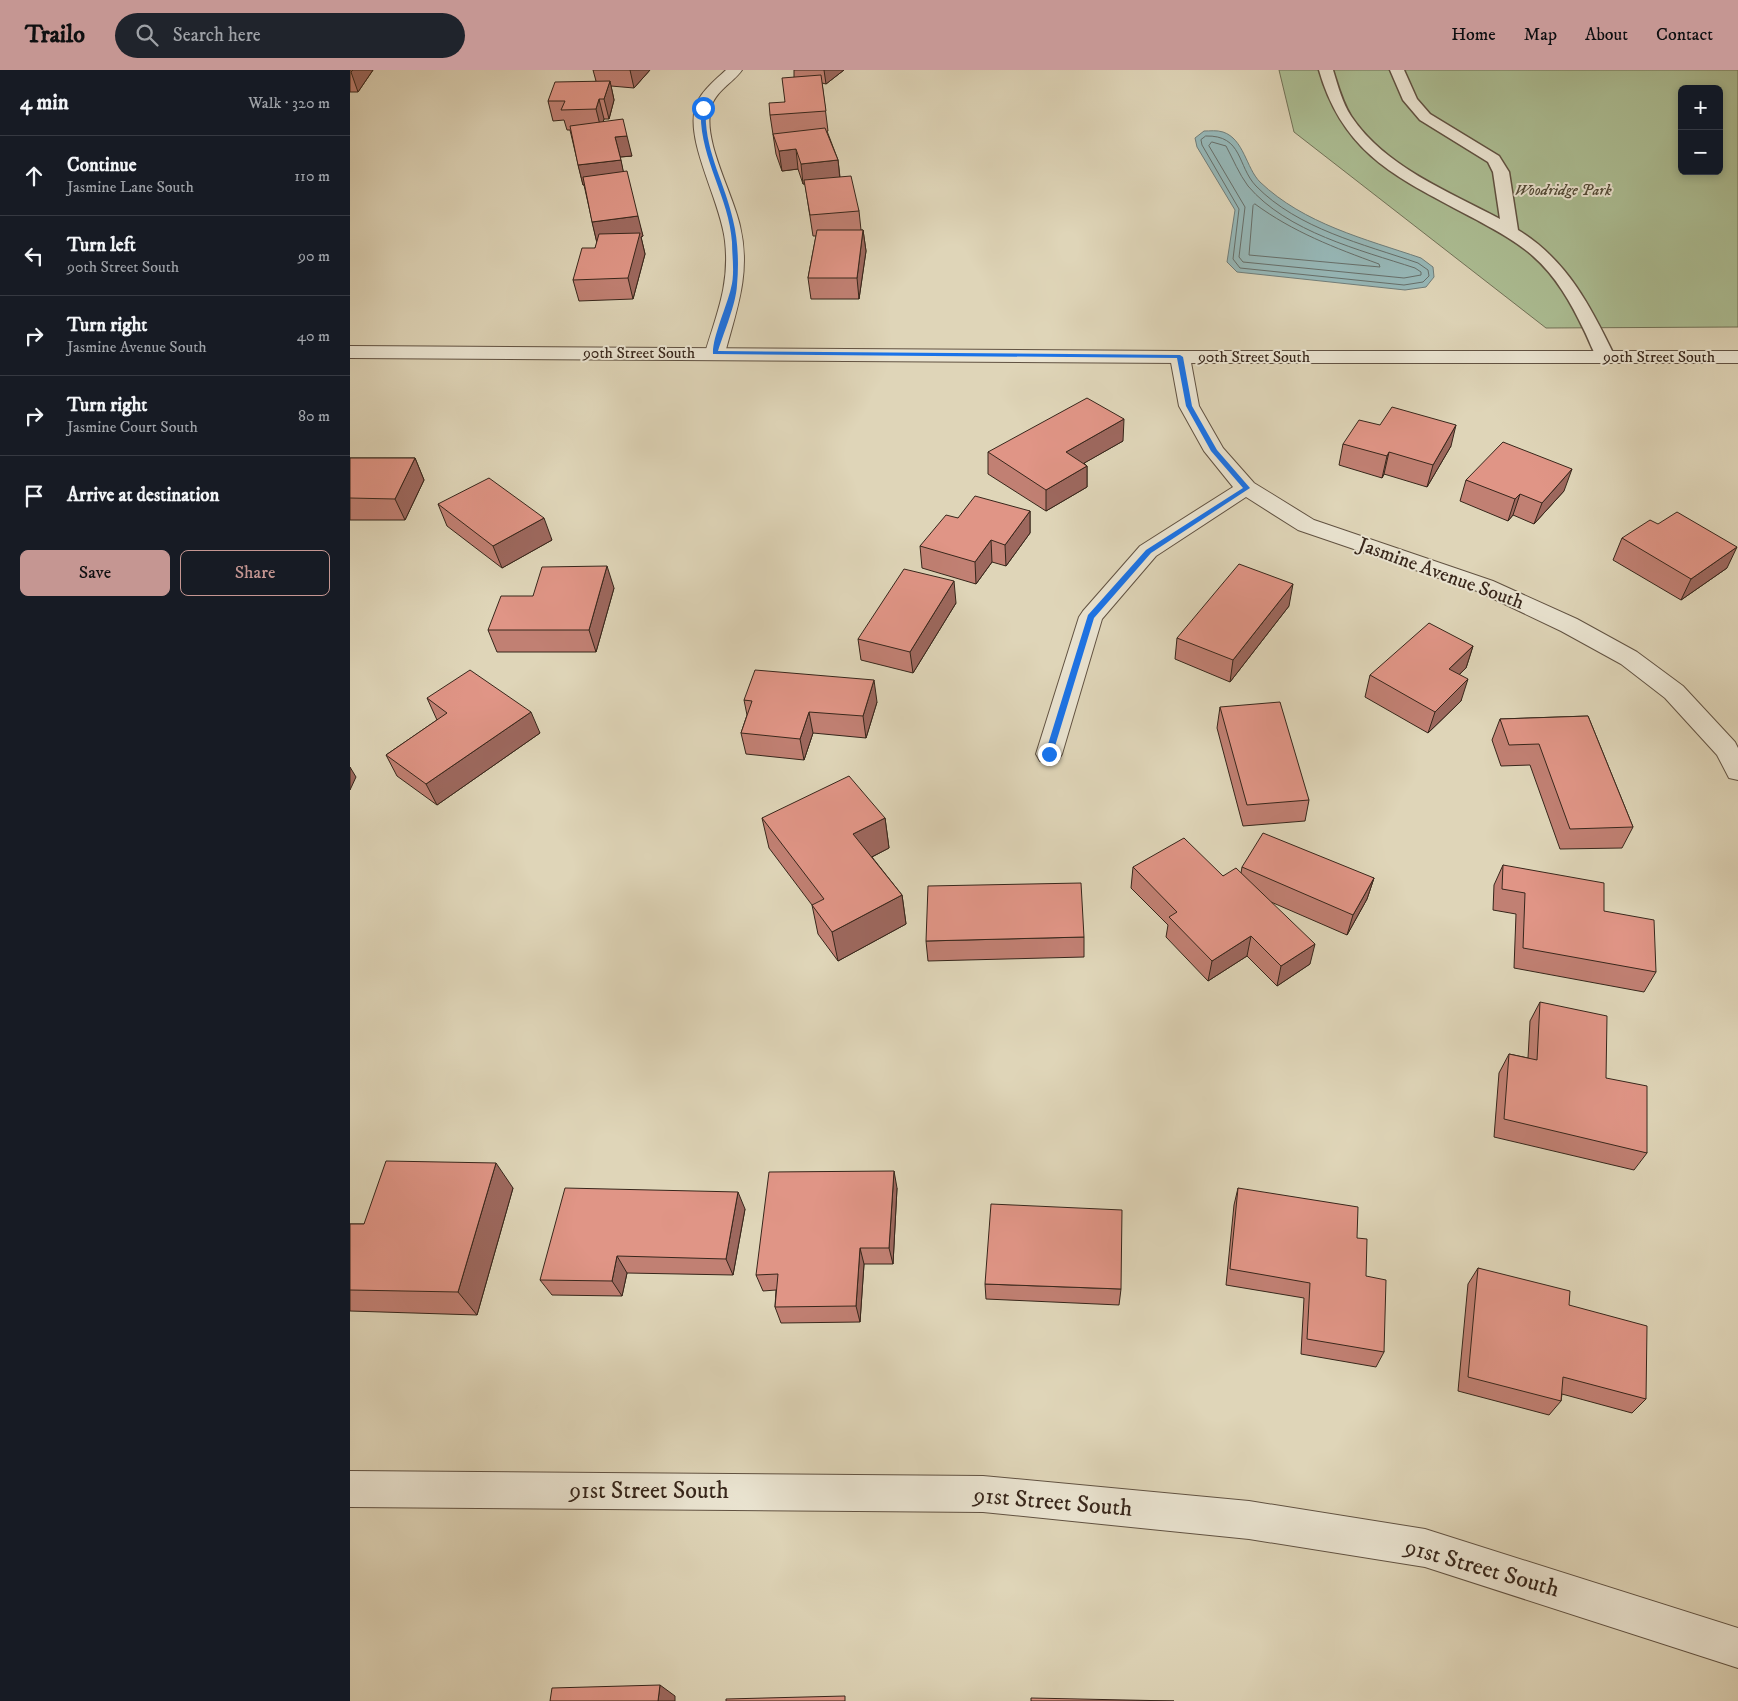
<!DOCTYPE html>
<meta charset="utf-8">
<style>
:root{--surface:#171b24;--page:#20242c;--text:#f1f3f6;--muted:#9ea1a6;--line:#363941;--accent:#c59692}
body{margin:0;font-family:"IM FELL DW Pica",serif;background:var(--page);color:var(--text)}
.controls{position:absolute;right:15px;top:15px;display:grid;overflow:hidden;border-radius:8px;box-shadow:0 2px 8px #0003}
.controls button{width:45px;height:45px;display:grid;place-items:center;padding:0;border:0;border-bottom:1px solid var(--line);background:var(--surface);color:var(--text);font:25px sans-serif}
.stop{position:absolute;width:15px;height:15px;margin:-11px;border:4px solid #1a73e8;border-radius:50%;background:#fff}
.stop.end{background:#1a73e8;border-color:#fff;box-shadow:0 1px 5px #0008}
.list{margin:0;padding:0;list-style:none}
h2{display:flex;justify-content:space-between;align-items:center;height:65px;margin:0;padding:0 20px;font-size:21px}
h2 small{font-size:16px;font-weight:400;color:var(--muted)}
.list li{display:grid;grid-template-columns:32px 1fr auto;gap:15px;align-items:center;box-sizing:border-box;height:80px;padding:0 20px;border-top:1px solid var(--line)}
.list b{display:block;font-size:19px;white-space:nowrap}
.list p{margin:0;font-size:16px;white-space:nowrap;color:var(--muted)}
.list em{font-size:16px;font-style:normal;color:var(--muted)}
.actions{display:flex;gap:10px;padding:15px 20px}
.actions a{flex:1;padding:11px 0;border:1px solid var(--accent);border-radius:8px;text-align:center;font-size:18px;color:var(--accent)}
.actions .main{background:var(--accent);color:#111}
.icon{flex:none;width:28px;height:28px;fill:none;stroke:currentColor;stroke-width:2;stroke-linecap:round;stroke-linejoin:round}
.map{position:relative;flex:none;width:1388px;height:1631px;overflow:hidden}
header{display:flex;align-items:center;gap:30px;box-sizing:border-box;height:70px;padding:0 25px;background:var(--accent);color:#111}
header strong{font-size:24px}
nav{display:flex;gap:28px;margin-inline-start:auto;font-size:18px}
.search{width:350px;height:45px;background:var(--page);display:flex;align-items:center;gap:12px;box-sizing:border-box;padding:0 18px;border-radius:28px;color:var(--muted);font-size:19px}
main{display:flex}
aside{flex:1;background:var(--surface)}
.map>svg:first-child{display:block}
</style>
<header>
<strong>Trailo</strong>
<div class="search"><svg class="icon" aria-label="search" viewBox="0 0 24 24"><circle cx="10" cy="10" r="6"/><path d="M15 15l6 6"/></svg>Search here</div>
<nav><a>Home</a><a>Map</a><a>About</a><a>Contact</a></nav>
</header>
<main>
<aside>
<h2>4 min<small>Walk · 320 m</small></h2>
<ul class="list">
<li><svg class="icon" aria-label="ahead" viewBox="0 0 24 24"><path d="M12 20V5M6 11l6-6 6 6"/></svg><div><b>Continue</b><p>Jasmine Lane South</p></div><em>110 m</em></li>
<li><svg class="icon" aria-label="left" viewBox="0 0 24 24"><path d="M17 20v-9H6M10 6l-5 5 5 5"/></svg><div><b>Turn left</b><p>90th Street South</p></div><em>90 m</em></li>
<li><svg class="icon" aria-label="right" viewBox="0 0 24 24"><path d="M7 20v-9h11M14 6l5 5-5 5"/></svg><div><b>Turn right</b><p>Jasmine Avenue South</p></div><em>40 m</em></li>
<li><svg class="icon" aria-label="right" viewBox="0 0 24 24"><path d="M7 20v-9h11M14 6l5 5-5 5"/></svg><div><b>Turn right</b><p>Jasmine Court South</p></div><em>80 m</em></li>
<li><svg class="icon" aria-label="arrive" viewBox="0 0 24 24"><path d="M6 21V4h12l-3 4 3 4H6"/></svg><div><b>Arrive at destination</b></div></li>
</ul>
<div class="actions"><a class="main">Save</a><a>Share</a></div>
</aside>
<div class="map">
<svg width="1388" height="1631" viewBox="0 0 1388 1631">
<rect width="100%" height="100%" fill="#dfd5b8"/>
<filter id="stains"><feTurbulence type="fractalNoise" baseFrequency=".004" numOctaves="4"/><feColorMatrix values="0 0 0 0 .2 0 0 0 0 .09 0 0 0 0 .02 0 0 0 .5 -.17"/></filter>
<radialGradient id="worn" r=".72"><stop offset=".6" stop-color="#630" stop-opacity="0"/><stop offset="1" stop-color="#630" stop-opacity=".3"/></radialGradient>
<path fill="#acbe94" stroke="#727258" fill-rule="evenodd" d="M 929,0 L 1388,0 L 1388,257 L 1196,258 L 944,62 ZM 1332,19 L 1369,19 L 1369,101 L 1332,101 Z"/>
<path fill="#96b7b7" stroke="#707d79" d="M 854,61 C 860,61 867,60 873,62 C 894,69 896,98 910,112 C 954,154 1015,169 1071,188 L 1083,197 L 1084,207 L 1076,217 L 1055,220 L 887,202 L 877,192 L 885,140 L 847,77 L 845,68 Z"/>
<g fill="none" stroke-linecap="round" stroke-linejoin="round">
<g stroke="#666e69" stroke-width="1">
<path d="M 856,66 C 893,65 887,96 906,116 C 948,159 1013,174 1068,193 L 1078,200 L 1079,206 L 1073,212 L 1054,215 L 890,198 L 883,189 L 889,139 L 852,75 L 851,70 Z"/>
<path d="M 862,72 L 876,76 C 883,89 889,104 898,116 C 937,162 1010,180 1065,198 L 1071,202 L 1071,205 L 1054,208 L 893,192 L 889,187 L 895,137 L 859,76 Z"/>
<path d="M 905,134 C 943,162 985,178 1029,194 L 1030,197 L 899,185 L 903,136 Z"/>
</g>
<g stroke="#615242" stroke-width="3">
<path id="service" d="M 969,0 L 983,0 C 988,16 992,32 1001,46 C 1035,97 1098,121 1150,149 L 1143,102 L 1138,92 L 1070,50 L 1053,30 L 1040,0 L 1054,0 L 1067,29 L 1080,44 L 1149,86 L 1159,102 L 1168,160 C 1217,190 1241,237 1265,287 L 1263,291 L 1256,293 L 1249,291 C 1243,282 1239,270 1234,260 C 1221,233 1206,206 1183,186 C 1166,171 1145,160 1125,149 C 1051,109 994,87 969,0 Z"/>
</g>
<g stroke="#615242" stroke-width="2">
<g id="minor">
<path d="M 376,0 L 392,0 C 383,13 365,21 361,38 C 352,70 383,123 390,156 C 401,203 387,238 375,283 L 372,287 L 365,289 L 358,287 L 355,283 C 367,243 380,214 375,171 C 371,132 336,74 345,38 C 349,23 365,10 376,0 Z"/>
<path d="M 830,281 L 837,283 L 840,287 L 849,336 L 873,378 L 904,413 L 964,450 L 1143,511 L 1227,549 L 1287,582 L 1333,616 L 1385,672 L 1388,678 L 1388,710 L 1379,708 L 1367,685 L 1315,628 L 1271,594 L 1211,561 L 1127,521 L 948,460 L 896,427 L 806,486 L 752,549 L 712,684 L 708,691 L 699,693 L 690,691 L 686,684 L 729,547 L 733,541 L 790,476 L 883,417 L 854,381 L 829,336 L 820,287 L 823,283 Z"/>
<path d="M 0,1401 L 633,1406 L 899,1431 L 1075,1459 L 1388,1558 L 1388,1598 L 1075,1497 L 899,1469 L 633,1442 L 0,1437 Z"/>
</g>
</g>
<g stroke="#615242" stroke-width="2">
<path id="tertiary" d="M 0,276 L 830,281 L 1388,281 L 1388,293 L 830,293 L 0,288 Z"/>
</g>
<use href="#service" fill="#eae4d1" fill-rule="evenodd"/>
<use href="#minor" fill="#eae4d1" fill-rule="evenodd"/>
<use href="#tertiary" fill="#eae4d1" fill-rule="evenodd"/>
</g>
<g fill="#c18073" stroke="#37261b">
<path d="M 0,0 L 23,0 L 8,22 L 0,22 Z"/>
<path d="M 243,0 L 300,0 L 284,18 L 261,16 L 264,30 L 259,49 L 254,49 L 253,52 L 282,86 L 270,87 L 273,101 L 293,166 L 291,167 L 295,184 L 283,229 L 229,231 L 223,210 L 245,178 L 247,173 L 234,115 L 233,115 L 220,60 L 217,60 L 214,50 L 203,51 L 198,31 L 246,11 Z"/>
<path d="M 444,0 L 494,0 L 476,14 L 472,13 L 478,61 L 477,61 L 488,90 L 490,107 L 509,141 L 511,160 L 513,160 L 516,181 L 509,229 L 461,229 L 458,208 L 466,166 L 463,166 L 455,114 L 453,114 L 448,99 L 432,101 L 426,84 L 420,45 L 435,32 L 444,7 Z"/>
<path d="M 773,371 L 734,393 L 737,396 L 737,417 L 696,441 L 638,404 L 638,382 Z"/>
<path d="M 993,374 L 1101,376 L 1077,417 L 1034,404 L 1032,408 L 989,395 Z"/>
<path d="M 0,388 L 65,388 L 74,410 L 55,450 L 0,450 Z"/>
<path d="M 1116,410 L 1214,421 L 1184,454 L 1163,445 L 1158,451 L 1110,431 Z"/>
<path d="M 88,434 L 202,470 L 152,498 L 97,456 Z"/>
<path d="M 680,441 L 680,463 L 656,496 L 642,492 L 626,514 L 572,498 L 570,476 L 608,448 Z"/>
<path d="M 1272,468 L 1377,498 L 1331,530 L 1263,490 Z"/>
<path d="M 264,518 L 246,582 L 147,582 L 138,560 L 183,526 Z"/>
<path d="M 606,533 L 563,603 L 511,590 L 508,569 Z"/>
<path d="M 939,536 L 880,612 L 825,589 L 827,568 Z"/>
<path d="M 1123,576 L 1116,598 L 1109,605 L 1111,631 L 1078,663 L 1015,627 L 1020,605 Z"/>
<path d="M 77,628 L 190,663 L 87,735 L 47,706 L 36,685 L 87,650 Z"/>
<path d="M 394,630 L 527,632 L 516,668 L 463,663 L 454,690 L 396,684 L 391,663 L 397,645 Z"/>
<path d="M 870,637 L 959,730 L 955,751 L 893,756 L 867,658 Z"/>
<path d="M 1238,646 L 1283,757 L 1272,778 L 1210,779 L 1180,695 L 1151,696 L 1142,670 L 1150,649 Z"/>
<path d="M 412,748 L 535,748 L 539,778 L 522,787 L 552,825 L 556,854 L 488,891 L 468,864 L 462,835 L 419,778 Z"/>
<path d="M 1153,795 L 1254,841 L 1306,902 L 1294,922 L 1164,898 L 1166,844 L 1143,840 L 1144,815 Z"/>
<path d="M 783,797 L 873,806 L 891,803 L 892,797 L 1024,808 L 1017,829 L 997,865 L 921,832 L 960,894 L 927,916 L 897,886 L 858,911 L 816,867 L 818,855 L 781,818 Z"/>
<path d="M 734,867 L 734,887 L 578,891 L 576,871 Z"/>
<path d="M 1190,932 L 1256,1008 L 1297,1083 L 1284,1100 L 1144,1067 L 1149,1003 L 1159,984 L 1178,988 L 1180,951 Z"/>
<path d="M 163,1118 L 127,1245 L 0,1241 L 0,1154 L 14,1154 Z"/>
<path d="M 547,1118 L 543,1194 L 514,1194 L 510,1252 L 431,1253 L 425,1237 L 426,1220 L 413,1221 L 406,1205 Z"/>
<path d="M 888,1118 L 1016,1206 L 1034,1282 L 1026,1297 L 951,1284 L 954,1228 L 876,1215 L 884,1135 Z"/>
<path d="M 395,1139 L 383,1205 L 277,1203 L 272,1226 L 202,1225 L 190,1210 Z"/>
<path d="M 1128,1198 L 1219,1235 L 1296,1329 L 1282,1343 L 1212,1324 L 1211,1331 L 1199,1345 L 1108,1321 L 1118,1214 Z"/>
<path d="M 635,1214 L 771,1219 L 769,1235 L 636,1229 Z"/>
</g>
<g fill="#9d685e" stroke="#37261b">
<path d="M 3,0 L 23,0 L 8,22 L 1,2 Z"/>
<path d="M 280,0 L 300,0 L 284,18 Z"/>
<path d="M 474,0 L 494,0 L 476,14 Z"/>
<path d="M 260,11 L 264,30 L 259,49 L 254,29 Z"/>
<path d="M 249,29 L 254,49 L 251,59 L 246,39 Z"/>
<path d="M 277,66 L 282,86 L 270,87 L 265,67 Z"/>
<path d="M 446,79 L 448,99 L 432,101 L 429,81 Z"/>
<path d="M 271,90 L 275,110 L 233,115 L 228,95 Z"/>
<path d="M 488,90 L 490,110 L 453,114 L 451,94 Z"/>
<path d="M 288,146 L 293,166 L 291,167 L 295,184 L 283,229 L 278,208 L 247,173 L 242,152 Z"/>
<path d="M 513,160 L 516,181 L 509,229 L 507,208 Z"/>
<path d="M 774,349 L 773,371 L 715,404 L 716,382 Z"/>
<path d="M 1106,355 L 1101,376 L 1077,417 L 1083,395 Z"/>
<path d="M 1039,382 L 1034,404 L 1032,408 L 1037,386 Z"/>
<path d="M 65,388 L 74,410 L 55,450 L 45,429 Z"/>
<path d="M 737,396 L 737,417 L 696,441 L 696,420 Z"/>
<path d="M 1222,399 L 1214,421 L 1184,454 L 1192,433 Z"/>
<path d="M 1170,424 L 1163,445 L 1158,451 L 1165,429 Z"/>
<path d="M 680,441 L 680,463 L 656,496 L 655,475 Z"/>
<path d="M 194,448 L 202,470 L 152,498 L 143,476 Z"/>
<path d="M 641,470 L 642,492 L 626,514 L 625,492 Z"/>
<path d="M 1387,477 L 1377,498 L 1331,530 L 1341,509 Z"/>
<path d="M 257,496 L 264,518 L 246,582 L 239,560 Z"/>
<path d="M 604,511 L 606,533 L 563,603 L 560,582 Z"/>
<path d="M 943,514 L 939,536 L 880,612 L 883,590 Z"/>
<path d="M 1123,576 L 1116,598 L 1092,621 L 1099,599 Z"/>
<path d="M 1118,609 L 1111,631 L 1078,663 L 1085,642 Z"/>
<path d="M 524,610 L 527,632 L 516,668 L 513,646 Z"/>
<path d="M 181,642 L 190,663 L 87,735 L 76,714 Z"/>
<path d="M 459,642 L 463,663 L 454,690 L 450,669 Z"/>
<path d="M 0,697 L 6,707 L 0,720 Z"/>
<path d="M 535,748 L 539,778 L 508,794 L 503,764 Z"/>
<path d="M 1024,808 L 1017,829 L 997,865 L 1003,845 Z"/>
<path d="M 552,825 L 556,854 L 488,891 L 482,862 Z"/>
<path d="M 901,866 L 897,886 L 858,911 L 862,891 Z"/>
<path d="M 965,874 L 960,894 L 927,916 L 931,896 Z"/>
<path d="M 146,1093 L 163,1118 L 127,1245 L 108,1222 Z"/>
<path d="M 544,1101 L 547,1118 L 543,1194 L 539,1178 Z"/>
<path d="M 388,1122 L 395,1139 L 383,1205 L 376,1189 Z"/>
<path d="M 510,1178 L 514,1194 L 510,1252 L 506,1236 Z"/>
<path d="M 267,1186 L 277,1203 L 272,1226 L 262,1211 Z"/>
<path d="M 310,1615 L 325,1626 L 325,1631 L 308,1631 Z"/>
</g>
<g fill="#e09586" stroke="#37261b">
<path d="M 471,5 L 476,41 L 420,45 L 419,33 L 435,32 L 432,8 Z"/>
<path d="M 260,11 L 254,29 L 249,29 L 246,39 L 211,40 L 215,31 L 198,31 L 205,12 Z"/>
<path d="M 273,49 L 277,66 L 265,67 L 271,90 L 228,95 L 220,56 Z"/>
<path d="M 475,58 L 488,90 L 451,94 L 446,79 L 429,81 L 423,64 Z"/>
<path d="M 277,101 L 288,146 L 242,152 L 233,107 Z"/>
<path d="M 501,106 L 509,141 L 460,145 L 454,110 Z"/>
<path d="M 467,160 L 513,160 L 507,208 L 458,208 Z"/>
<path d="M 290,163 L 278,208 L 223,210 L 232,178 L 245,178 L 249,164 Z"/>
<path d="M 737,328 L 774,349 L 716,382 L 737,396 L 696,420 L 638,382 Z"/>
<path d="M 1042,337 L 1106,355 L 1083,395 L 1039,382 L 1037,386 L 993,374 L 1009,350 L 1030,355 Z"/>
<path d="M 1153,372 L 1222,399 L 1192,433 L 1170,424 L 1165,429 L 1116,410 Z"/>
<path d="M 0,388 L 65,388 L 45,429 L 0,428 Z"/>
<path d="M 139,408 L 194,448 L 143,476 L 88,434 Z"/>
<path d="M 625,426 L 680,441 L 655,475 L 641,470 L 625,492 L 570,476 L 596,445 L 608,448 Z"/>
<path d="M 1327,442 L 1387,477 L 1341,509 L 1272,468 L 1300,450 L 1308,454 Z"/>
<path d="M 889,494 L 943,514 L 883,590 L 827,568 Z"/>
<path d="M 257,496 L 239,560 L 138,560 L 151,526 L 183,526 L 192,497 Z"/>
<path d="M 554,499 L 604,511 L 560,582 L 508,569 Z"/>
<path d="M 1079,553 L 1123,576 L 1099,599 L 1118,609 L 1085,642 L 1020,605 Z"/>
<path d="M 120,600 L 181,642 L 76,714 L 36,685 L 97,643 L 77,628 Z"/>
<path d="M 405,600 L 524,610 L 513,646 L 459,642 L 450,669 L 391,663 L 402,631 L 394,630 Z"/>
<path d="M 930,632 L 959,730 L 897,735 L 870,637 Z"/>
<path d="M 1238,646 L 1283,757 L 1220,759 L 1189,674 L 1159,675 L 1150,649 Z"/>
<path d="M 499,706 L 535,748 L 503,764 L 552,825 L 482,862 L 462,835 L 474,829 L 412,748 Z"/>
<path d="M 913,763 L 1024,808 L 1003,845 L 892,797 Z"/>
<path d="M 834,768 L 873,806 L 886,798 L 965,874 L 931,896 L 901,866 L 862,891 L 819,847 L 827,842 L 783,797 Z"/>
<path d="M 1153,795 L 1254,813 L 1254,841 L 1304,850 L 1306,902 L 1173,878 L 1175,823 L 1152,819 Z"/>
<path d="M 731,813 L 734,867 L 576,871 L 578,816 Z"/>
<path d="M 1190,932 L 1257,946 L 1256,1008 L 1297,1016 L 1297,1083 L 1154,1049 L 1159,984 L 1187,990 Z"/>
<path d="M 36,1091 L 146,1093 L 108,1222 L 0,1220 L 0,1154 L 14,1154 Z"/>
<path d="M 544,1101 L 539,1178 L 510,1178 L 506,1236 L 425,1237 L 428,1204 L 406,1205 L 419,1102 Z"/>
<path d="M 215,1118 L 388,1122 L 376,1189 L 267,1186 L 262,1211 L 190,1210 Z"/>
<path d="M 888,1118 L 1008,1137 L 1007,1168 L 1017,1169 L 1016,1206 L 1036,1210 L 1034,1282 L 957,1269 L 960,1213 L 880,1199 Z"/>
<path d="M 641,1134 L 772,1140 L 771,1219 L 635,1214 Z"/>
<path d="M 1128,1198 L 1220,1221 L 1219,1235 L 1297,1256 L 1296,1329 L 1213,1307 L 1211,1331 L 1118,1307 Z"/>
<path d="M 310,1615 L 308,1631 L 200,1631 L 202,1618 Z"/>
<path d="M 495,1626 L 495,1631 L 376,1631 L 376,1629 Z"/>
<path d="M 681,1628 L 824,1631 L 681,1631 Z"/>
</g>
<path fill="#1a73e8" d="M 353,37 L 356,38 C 353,79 375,112 383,150 C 388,170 389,194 387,215 C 386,234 374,262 368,281 L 830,285 L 833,287 L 842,336 L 867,380 L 900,418 L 801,483 L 744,548 L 702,686 L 699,687 L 695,684 L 738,545 L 796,480 L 893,418 L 861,381 L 836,336 L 827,288 L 363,284 C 362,268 377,236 381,218 C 385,204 382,186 382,172 C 379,126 348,86 351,38 Z"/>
<g text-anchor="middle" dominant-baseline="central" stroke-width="4" stroke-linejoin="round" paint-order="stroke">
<g font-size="16" font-style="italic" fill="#544c39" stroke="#eae4d1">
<text x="1213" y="120">Woodridge Park</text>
</g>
<g font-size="16" fill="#37261b" stroke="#eae4d1">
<text x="289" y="283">90th Street South</text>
<text x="904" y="287">90th Street South</text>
<text x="1309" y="287">90th Street South</text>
</g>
<g font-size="20" fill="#37261b" stroke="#eae4d1">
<text transform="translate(1091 504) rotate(20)">Jasmine Avenue South</text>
</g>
<g font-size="24" fill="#37261b" stroke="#eae4d1">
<text x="299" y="1421">91st Street South</text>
<text transform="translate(703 1432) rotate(5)">91st Street South</text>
<text transform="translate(1132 1498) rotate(16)">91st Street South</text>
</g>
</g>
<rect width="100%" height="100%" filter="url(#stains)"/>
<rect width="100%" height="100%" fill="url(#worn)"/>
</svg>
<div class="controls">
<button>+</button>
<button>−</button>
</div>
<div class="stop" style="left:353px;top:38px"></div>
<div class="stop end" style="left:699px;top:684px"></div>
</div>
</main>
